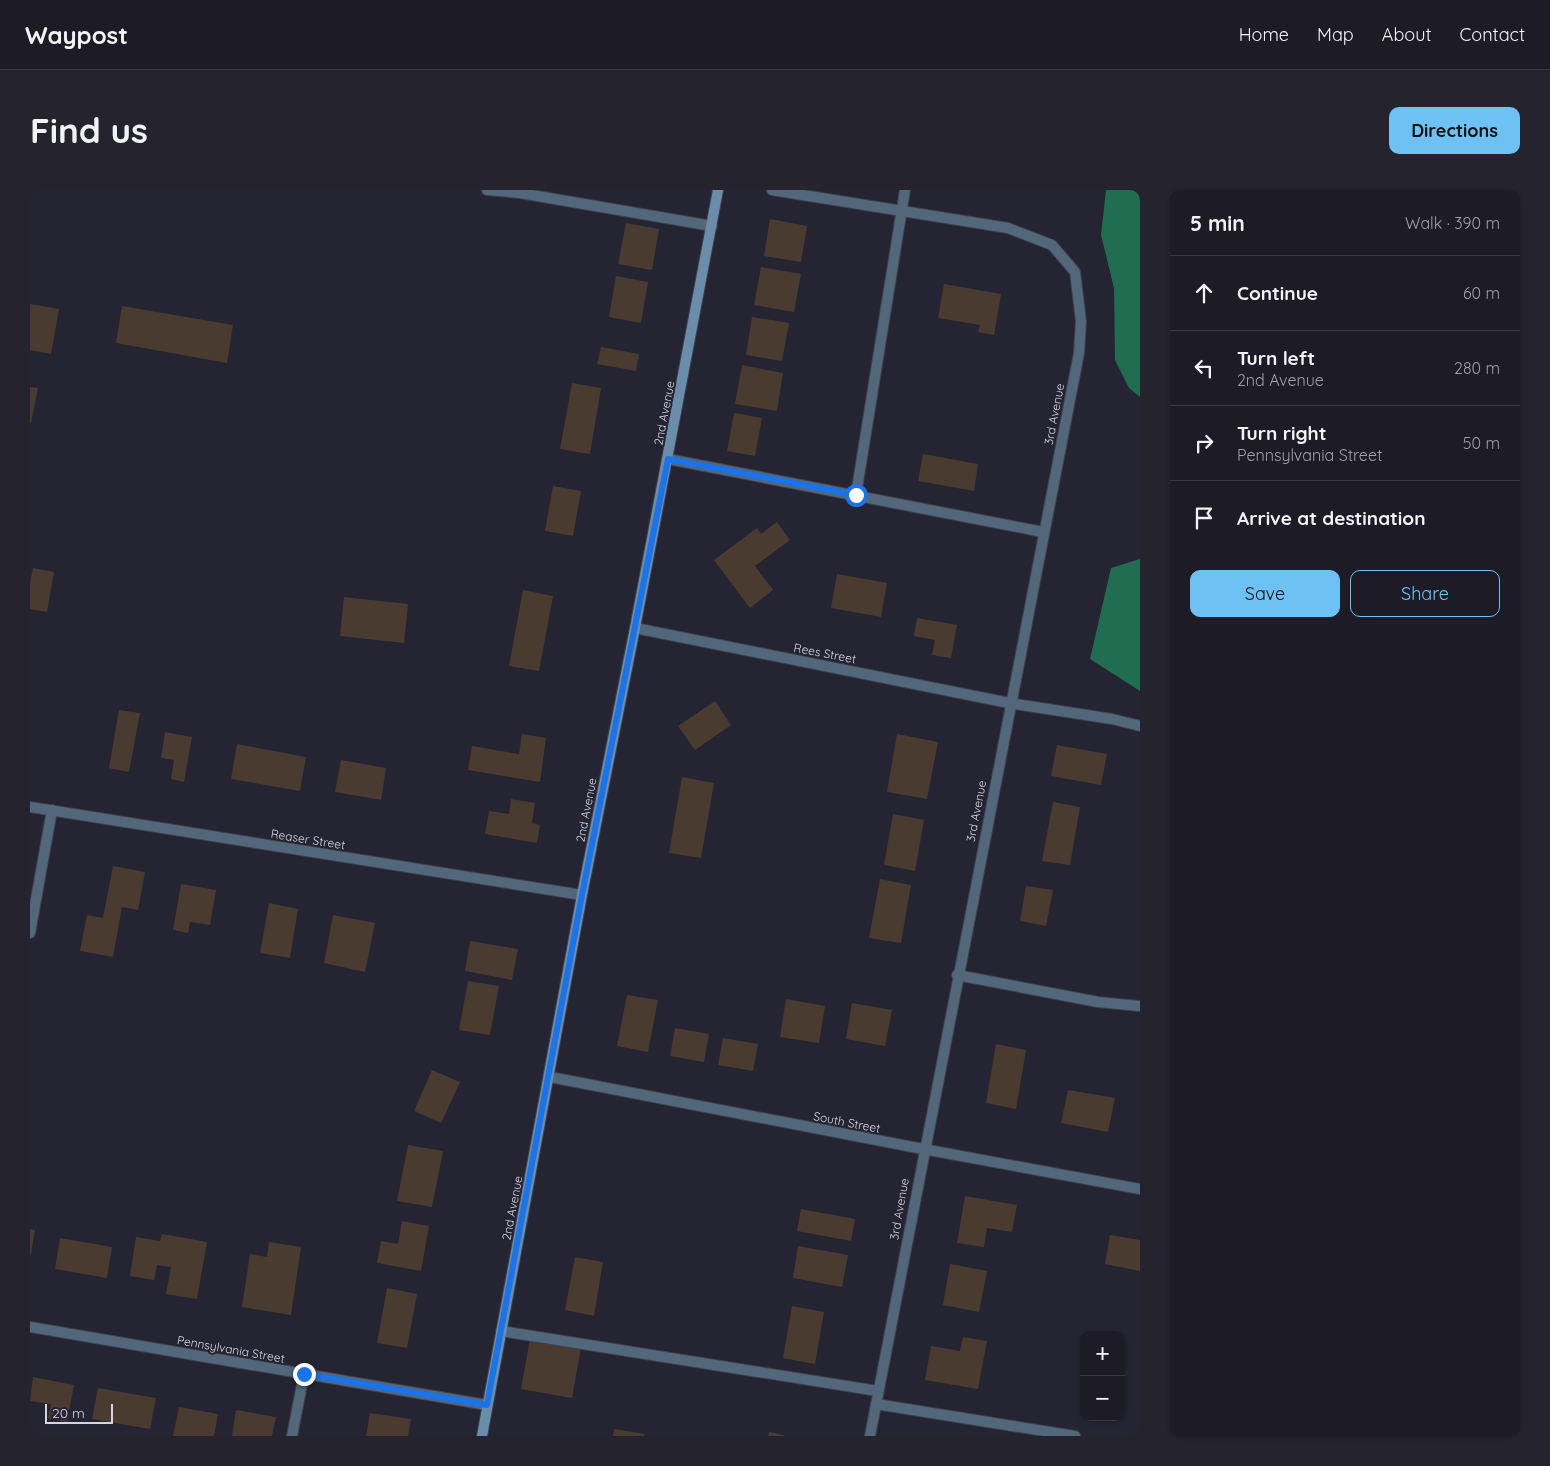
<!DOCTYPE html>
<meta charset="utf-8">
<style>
:root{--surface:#1c1b26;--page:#25242e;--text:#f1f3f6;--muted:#a0a1a7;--line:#3a3943;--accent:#6ec2f3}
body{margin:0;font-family:Quicksand,sans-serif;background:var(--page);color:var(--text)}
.controls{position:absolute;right:15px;bottom:15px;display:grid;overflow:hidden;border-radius:10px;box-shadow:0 1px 4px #0004}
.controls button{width:45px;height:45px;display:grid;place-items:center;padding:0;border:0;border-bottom:1px solid var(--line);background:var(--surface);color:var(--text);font:25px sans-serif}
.scale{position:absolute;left:15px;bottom:12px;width:68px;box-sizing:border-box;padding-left:5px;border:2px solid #d7d6e0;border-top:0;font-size:14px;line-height:18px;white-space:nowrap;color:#d7d6e0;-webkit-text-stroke:4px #252433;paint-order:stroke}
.stop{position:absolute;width:15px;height:15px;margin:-11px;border:4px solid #1a73e8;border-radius:50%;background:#fff}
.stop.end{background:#1a73e8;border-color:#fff;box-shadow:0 1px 5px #0008}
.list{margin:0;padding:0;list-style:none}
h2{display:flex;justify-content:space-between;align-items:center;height:65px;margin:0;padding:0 20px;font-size:21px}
h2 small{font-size:16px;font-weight:400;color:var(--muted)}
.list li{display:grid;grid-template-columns:32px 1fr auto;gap:15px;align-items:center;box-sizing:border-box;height:75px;padding:0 20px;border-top:1px solid var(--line)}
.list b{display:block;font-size:19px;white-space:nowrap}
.list p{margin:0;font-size:16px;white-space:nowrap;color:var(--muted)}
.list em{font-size:16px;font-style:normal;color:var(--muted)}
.actions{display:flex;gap:10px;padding:15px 20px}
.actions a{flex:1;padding:11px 0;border:1px solid var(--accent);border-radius:10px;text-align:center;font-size:18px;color:var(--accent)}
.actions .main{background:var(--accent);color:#111}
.icon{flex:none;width:28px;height:28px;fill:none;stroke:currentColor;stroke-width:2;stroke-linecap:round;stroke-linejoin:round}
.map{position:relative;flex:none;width:1110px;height:1246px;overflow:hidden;border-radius:10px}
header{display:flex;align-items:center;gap:30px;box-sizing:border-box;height:70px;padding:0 25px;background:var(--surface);border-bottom:1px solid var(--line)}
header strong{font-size:24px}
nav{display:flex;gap:28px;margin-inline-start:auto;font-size:18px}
.intro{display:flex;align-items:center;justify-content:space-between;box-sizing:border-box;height:120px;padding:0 30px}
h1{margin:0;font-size:35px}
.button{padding:12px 22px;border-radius:10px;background:var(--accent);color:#111;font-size:18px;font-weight:700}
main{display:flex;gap:30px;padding:0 30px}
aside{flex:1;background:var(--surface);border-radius:10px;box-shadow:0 1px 4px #0004}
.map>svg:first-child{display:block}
</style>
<header>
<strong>Waypost</strong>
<nav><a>Home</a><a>Map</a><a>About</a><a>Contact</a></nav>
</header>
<div class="intro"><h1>Find us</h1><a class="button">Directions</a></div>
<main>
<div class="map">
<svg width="1110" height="1246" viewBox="0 0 1110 1246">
<rect width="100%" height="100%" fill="#252433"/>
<g fill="#216d51">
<path d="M 1076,0 L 1110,0 L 1110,207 L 1099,198 L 1085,170 L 1084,98 L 1071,45 Z"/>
<path d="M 1110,369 L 1110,501 L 1060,469 L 1081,378 Z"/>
</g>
<g fill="#4a3b30">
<path d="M 740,29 L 777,36 L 771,72 L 734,66 Z"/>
<path d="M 596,33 L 629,39 L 622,80 L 588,74 Z"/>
<path d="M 731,77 L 771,84 L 764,122 L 724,115 Z"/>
<path d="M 586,86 L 618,92 L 611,133 L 579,127 Z"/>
<path d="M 914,94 L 971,104 L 964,145 L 948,142 L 950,135 L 908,128 Z"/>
<path d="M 0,114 L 29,119 L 21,164 L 0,160 Z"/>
<path d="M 92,116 L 203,135 L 197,173 L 86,153 Z"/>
<path d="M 722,127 L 759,133 L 752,171 L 716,165 Z"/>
<path d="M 571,157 L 609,164 L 606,181 L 567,174 Z"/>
<path d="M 712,175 L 753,183 L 747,221 L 705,214 Z"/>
<path d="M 542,193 L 571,198 L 560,264 L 530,259 Z"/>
<path d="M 0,197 L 8,198 L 1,233 L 0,233 Z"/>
<path d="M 704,223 L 732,228 L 725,266 L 697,261 Z"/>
<path d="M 893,264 L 948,274 L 944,301 L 888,291 Z"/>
<path d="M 523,296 L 551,301 L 543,346 L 515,341 Z"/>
<path d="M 747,332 L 760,350 L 725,376 L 743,400 L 720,418 L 684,370 L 727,338 L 731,344 Z"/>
<path d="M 3,378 L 24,382 L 17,422 L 0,419 L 0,393 Z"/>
<path d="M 807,384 L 857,393 L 851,427 L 801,418 Z"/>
<path d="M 493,400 L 523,406 L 509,481 L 479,476 Z"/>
<path d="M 314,407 L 378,414 L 374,453 L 310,446 Z"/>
<path d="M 887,428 L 927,435 L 921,468 L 902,465 L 905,450 L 884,446 Z"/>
<path d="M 685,511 L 701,535 L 665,560 L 648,536 Z"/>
<path d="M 89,520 L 110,523 L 99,582 L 79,578 Z"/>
<path d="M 135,542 L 162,547 L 154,592 L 141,589 L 144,570 L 131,568 Z"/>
<path d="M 492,544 L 516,548 L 510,592 L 438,580 L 442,556 L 489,564 Z"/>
<path d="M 867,544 L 908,552 L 897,609 L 857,602 Z"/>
<path d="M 207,554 L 276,567 L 270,601 L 201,589 Z"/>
<path d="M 1027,555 L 1077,564 L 1071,595 L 1021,586 Z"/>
<path d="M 311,570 L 356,578 L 351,610 L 305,602 Z"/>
<path d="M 652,587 L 684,593 L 671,668 L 639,663 Z"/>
<path d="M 481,609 L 505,613 L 502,633 L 510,635 L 507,653 L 455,644 L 459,621 L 479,624 Z"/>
<path d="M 1023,612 L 1050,617 L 1040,675 L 1012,671 Z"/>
<path d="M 863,624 L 894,630 L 885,681 L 854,675 Z"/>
<path d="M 83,676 L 115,682 L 108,720 L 92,717 L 83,767 L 50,761 L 57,725 L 73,728 Z"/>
<path d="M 850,689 L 881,695 L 871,753 L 839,748 Z"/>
<path d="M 151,694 L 186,700 L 180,735 L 160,732 L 158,743 L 143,740 Z"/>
<path d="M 996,696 L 1023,700 L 1016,736 L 990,731 Z"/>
<path d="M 239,713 L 268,719 L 260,768 L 230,763 Z"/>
<path d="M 303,725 L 345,733 L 335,782 L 294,773 Z"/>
<path d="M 440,751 L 488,759 L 482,790 L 435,781 Z"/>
<path d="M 438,791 L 469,796 L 460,845 L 429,840 Z"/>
<path d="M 597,805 L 628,810 L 618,862 L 587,856 Z"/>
<path d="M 756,809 L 795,816 L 789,853 L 750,847 Z"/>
<path d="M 822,813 L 862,820 L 855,856 L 816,849 Z"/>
<path d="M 645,838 L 679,844 L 674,872 L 640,866 Z"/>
<path d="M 693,848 L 728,854 L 723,881 L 688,875 Z"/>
<path d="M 966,854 L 996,860 L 986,919 L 956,913 Z"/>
<path d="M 402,880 L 430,892 L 411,933 L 384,921 Z"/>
<path d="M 1038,900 L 1085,908 L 1078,942 L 1031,933 Z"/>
<path d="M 378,955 L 413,961 L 402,1017 L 367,1011 Z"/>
<path d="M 935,1006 L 987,1015 L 982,1042 L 957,1038 L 954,1057 L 927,1053 Z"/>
<path d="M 771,1019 L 825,1029 L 821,1051 L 767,1041 Z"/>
<path d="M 372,1031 L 399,1036 L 391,1081 L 347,1073 L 351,1051 L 368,1054 Z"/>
<path d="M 0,1039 L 5,1040 L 1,1064 L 0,1064 Z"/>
<path d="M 132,1044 L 177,1052 L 167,1109 L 136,1104 L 141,1077 L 127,1075 L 124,1090 L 100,1086 L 106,1047 L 130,1051 Z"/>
<path d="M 1080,1045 L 1110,1050 L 1110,1081 L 1075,1074 Z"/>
<path d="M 30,1048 L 82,1057 L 77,1088 L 25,1079 Z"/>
<path d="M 239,1052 L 271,1057 L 261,1125 L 212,1117 L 220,1064 L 237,1067 Z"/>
<path d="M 768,1056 L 818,1065 L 812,1097 L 763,1088 Z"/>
<path d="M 545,1067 L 573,1072 L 564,1126 L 535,1120 Z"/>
<path d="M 920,1074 L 957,1081 L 949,1122 L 913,1115 Z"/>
<path d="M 357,1098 L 387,1104 L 377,1158 L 347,1153 Z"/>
<path d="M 762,1116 L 794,1122 L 785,1174 L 753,1168 Z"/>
<path d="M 933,1147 L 957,1151 L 948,1199 L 895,1190 L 901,1156 L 930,1161 Z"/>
<path d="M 500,1149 L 551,1158 L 542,1208 L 491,1199 Z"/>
<path d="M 3,1187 L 44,1195 L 37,1232 L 18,1228 L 21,1214 L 0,1211 Z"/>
<path d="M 68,1198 L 126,1208 L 120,1239 L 62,1229 Z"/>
<path d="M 149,1217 L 188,1224 L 184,1246 L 143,1246 Z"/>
<path d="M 206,1220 L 246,1227 L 242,1246 L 202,1246 Z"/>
<path d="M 340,1223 L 381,1229 L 378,1246 L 336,1246 Z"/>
<path d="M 584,1239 L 615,1244 L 614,1246 L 583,1246 Z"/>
<path d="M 739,1242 L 754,1245 L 754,1246 L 738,1246 Z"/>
</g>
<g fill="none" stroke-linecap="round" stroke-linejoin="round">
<g stroke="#41404f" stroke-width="12">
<g id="lane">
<path d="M 457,0 L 490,3 L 682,36"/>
<path d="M 638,269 L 1013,342"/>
<path d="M 826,305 L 875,0"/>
<path d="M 979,513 L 1082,529 L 1110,536"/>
<path d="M 0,743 L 22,620"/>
<path d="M 927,785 L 1068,812 L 1110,816"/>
<path d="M 471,1141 L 848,1201"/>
<path d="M 846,1214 L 1045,1246"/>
<path d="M 262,1246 L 274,1184"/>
</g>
</g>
<g stroke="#41404f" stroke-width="12">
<g id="street">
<path d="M 742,0 L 978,38 L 1022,55 L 1045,82 L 1051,131 L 1049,163 C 977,523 907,884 840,1246"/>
<path d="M 605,438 L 979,513"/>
<path d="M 0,617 L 552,705"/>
<path d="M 520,887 L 893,959 L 1110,999"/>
<path d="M 0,1137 L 457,1215"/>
</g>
</g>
<g stroke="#41404f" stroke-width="12">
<path id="secondary" d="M 452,1246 L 552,705 L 605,438 L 688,0"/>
</g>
<use href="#lane" stroke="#52687a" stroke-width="10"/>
<use href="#street" stroke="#52687a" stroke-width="10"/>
<use href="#secondary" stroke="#698daa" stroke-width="10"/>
</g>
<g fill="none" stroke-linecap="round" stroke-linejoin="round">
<path stroke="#1a73e8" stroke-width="6" d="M 274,1184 L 457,1215 L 552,705 L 638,269 L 826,305"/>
</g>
<g text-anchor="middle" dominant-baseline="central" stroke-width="4" stroke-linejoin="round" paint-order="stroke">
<g font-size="12" fill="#d7d6e0" stroke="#252433">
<text transform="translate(634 223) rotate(-79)">2nd Avenue</text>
<text transform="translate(1024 224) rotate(-79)">3rd Avenue</text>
<text transform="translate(795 463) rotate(11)">Rees Street</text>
<text transform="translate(556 620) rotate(-79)">2nd Avenue</text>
<text transform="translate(946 621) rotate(-79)">3rd Avenue</text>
<text transform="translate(278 649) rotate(9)">Reaser Street</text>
<text transform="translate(817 932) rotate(11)">South Street</text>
<text transform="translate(482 1018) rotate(-79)">2nd Avenue</text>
<text transform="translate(869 1019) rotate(-80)">3rd Avenue</text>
<text transform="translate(201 1159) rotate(10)">Pennsylvania Street</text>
</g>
</g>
</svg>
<div class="controls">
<button>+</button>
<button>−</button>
</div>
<div class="scale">20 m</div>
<div class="stop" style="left:826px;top:305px"></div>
<div class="stop end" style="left:274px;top:1184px"></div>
</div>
<aside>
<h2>5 min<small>Walk · 390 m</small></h2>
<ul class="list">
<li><svg class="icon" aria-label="ahead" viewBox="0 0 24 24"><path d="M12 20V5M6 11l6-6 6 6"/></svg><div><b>Continue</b></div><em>60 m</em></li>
<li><svg class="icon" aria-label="left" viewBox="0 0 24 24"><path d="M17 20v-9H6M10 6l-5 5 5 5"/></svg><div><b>Turn left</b><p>2nd Avenue</p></div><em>280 m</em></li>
<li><svg class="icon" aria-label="right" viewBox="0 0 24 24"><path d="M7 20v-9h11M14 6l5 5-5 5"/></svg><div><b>Turn right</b><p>Pennsylvania Street</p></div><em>50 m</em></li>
<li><svg class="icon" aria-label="arrive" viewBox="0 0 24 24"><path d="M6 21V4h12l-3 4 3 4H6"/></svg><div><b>Arrive at destination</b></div></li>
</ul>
<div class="actions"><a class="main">Save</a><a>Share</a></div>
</aside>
</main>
